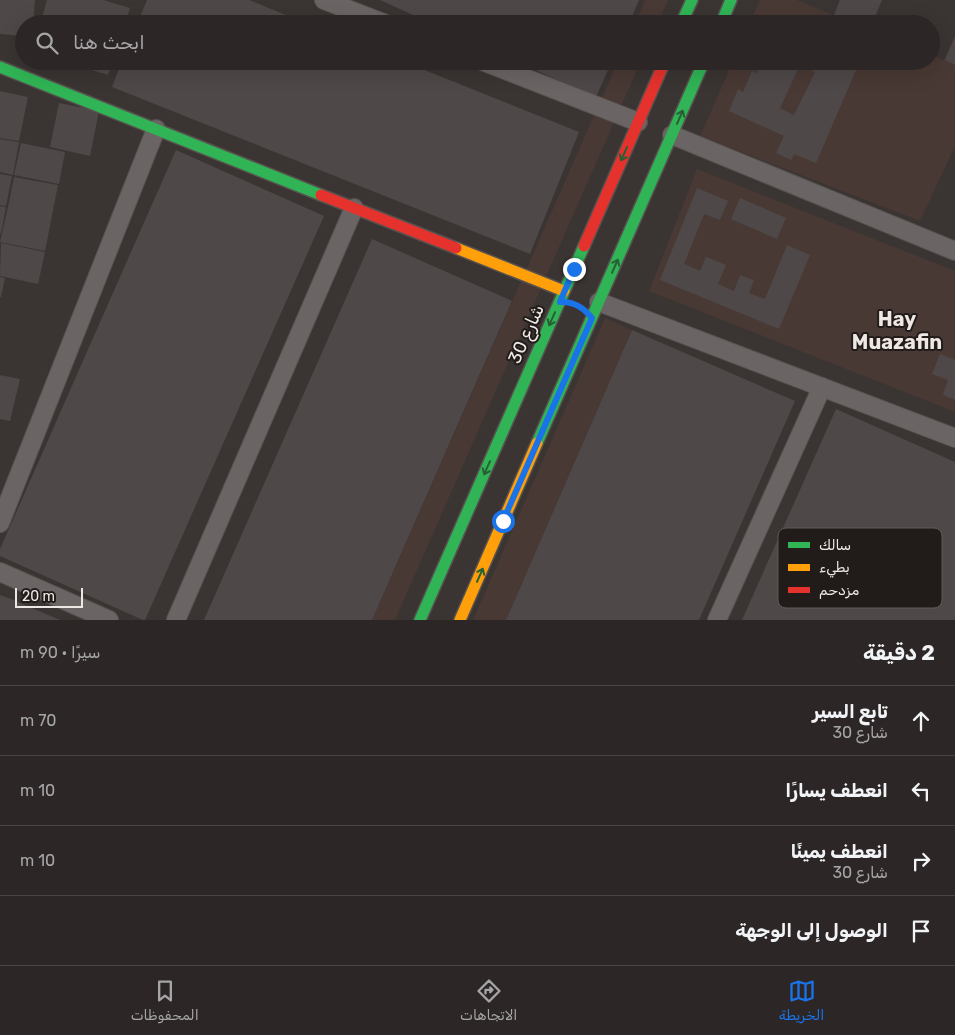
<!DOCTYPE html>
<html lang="ar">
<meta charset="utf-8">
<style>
:root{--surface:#2c2726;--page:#342f2e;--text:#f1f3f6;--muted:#a6a5a7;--line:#484443;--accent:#1a73e8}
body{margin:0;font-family:Rubik,Cairo,sans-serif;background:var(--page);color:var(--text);direction:rtl}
.scale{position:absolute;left:15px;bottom:12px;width:68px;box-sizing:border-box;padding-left:5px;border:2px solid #eee7e4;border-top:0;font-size:14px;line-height:18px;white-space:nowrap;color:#eee7e4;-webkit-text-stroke:4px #211c1a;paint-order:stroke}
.stop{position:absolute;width:15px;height:15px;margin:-11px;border:4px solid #1a73e8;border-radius:50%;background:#fff}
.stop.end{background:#1a73e8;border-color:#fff;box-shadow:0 1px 5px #0008}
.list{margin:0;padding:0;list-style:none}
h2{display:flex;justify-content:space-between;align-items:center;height:65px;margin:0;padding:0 20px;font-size:21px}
h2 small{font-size:16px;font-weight:400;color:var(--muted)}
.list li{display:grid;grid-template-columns:32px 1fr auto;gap:15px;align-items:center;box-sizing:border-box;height:70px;padding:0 20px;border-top:1px solid var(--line)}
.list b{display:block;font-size:19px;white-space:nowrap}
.list p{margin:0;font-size:16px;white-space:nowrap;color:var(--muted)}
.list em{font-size:16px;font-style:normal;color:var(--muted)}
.icon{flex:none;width:28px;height:28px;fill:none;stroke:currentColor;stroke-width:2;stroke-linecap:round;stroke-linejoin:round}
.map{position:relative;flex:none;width:955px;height:620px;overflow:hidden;direction:ltr}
.search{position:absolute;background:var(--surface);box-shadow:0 5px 20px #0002;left:15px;right:15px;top:15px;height:55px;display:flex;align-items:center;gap:12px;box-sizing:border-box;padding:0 18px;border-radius:28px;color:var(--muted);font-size:19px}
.sheet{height:345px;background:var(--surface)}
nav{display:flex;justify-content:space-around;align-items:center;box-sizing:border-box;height:70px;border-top:1px solid var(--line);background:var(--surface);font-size:14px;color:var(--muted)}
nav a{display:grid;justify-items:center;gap:2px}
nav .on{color:var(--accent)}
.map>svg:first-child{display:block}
</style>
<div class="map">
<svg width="955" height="620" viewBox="0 0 955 620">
<rect width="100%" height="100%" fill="#3a3432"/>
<g fill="#493934">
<path d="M 645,0 L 668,0 L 658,24 L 635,24 Z"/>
<path d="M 760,0 L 797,0 L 855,24 L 749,24 Z"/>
<path d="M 955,36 L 955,146 L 920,221 L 700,136 L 733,61 L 931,61 L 931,55 L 944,60 Z"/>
<path d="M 618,61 L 641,61 L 395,620 L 372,620 Z"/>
<path d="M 697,169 L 955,271 L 955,412 L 649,291 Z"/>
<path d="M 605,318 L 632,330 L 506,620 L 473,620 Z"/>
</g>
<g fill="#4e4948" fill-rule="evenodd">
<path d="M 0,0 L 35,0 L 33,24 L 24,24 L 24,36 L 0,34 Z"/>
<path d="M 47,0 L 103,0 L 130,8 L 125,24 L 40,24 Z"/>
<path d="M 147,0 L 249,0 L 308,24 L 137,24 Z"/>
<path d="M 380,0 L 639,0 L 629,24 L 433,24 Z"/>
<path d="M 840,0 L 882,0 L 872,24 L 855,24 L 834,15 Z"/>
<path d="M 768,17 L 784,24 L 765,24 Z"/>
<path d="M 955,36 L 955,65 L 945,60 Z"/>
<path d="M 63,61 L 113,61 L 108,75 Z"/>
<path d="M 122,61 L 402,61 L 579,132 L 530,254 L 112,87 Z"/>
<path d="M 515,61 L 612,61 L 596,97 Z"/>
<path d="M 762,61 L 860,61 L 816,163 L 794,154 L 791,160 L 776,153 L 784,136 L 729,111 L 738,89 L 743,92 L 752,71 L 757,73 ZM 800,65 L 815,72 L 794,115 L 780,108 Z"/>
<path d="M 0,91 L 28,97 L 19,141 L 0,138 Z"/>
<path d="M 59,103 L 99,111 L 90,156 L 50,147 Z"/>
<path d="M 0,139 L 19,142 L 13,175 L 0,172 Z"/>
<path d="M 21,143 L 65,152 L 59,184 L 14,175 Z"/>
<path d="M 176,150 L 324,216 L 145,620 L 143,620 L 0,556 L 0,549 Z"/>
<path d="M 0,174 L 12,176 L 6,206 L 0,205 Z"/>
<path d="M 14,177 L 58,185 L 45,251 L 0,242 L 8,207 L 37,213 L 8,207 Z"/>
<path d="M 697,188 L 728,201 L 720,220 L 704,214 L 684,264 L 700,271 L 706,257 L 726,265 L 718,284 L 734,291 L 740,275 L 754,280 L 749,293 L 765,299 L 787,245 L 810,255 L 779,329 L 660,280 Z"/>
<path d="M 740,198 L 786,218 L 777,239 L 731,219 Z"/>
<path d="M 0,206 L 6,207 L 1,234 L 0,233 Z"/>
<path d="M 372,239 L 512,301 L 468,401 L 372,620 L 204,620 Z"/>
<path d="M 1,243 L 45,252 L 38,284 L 0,276 Z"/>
<path d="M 0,277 L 5,278 L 1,297 L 0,297 Z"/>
<path d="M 632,330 L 795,401 L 699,620 L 506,620 Z"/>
<path d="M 940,354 L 955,360 L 955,400 L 943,395 L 948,380 L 932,374 Z"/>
<path d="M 0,375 L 20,379 L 10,421 L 0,419 Z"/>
<path d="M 836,409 L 955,462 L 955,620 L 742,620 Z"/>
<path d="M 0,595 L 11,599 L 60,620 L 0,620 Z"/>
</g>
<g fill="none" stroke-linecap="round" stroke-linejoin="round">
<g stroke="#57514f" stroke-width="20">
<g id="street">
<path d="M 324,0 L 386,24"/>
<path d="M 482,61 L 638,122"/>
<path d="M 672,135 L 955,251"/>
<path d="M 599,302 L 955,438"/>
<path d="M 0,523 L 156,129"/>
<path d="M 0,572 L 109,620"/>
<path d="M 176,620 L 354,208"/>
<path d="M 717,620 L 822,387"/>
</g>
</g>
<g stroke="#57514f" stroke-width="14">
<g id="fast">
<path d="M 681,24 L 692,0"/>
<path d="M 721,24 L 731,0"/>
<path d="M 0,67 L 321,195"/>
<path d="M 537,443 L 704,61"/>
<path d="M 420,620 L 584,246"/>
</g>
</g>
<g stroke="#57514f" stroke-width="14">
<g id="slow">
<path d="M 456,248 L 564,291"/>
<path d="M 460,620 L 537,443"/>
</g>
</g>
<g stroke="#57514f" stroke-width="14">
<g id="jam">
<path d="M 321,195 L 456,248"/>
<path d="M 584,246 L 665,61"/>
</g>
</g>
<use href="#street" stroke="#6a6564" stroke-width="18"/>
<use href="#fast" stroke="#30b455" stroke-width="11"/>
<use href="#slow" stroke="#ff9f0a" stroke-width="11"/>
<use href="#jam" stroke="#e5322d" stroke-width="11"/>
</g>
<defs><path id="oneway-shaft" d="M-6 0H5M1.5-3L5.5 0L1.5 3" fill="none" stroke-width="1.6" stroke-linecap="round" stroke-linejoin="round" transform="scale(1.25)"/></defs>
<g stroke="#286035">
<use href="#oneway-shaft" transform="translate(680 117) rotate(-66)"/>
<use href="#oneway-shaft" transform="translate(624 154) rotate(114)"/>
<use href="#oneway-shaft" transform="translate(615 266) rotate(-66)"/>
<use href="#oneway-shaft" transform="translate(552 319) rotate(114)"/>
<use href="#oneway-shaft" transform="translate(487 468) rotate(114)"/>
<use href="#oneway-shaft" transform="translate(480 575) rotate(-66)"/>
</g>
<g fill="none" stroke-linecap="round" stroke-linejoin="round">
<path stroke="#1a73e8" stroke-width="6" d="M 503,521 L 592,318 C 584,308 573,301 560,302 L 574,269"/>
</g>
<g text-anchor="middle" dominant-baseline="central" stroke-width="4" stroke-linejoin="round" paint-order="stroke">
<g font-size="18" fill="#eee7e4" stroke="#211c1a">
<text transform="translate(526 334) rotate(-66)">شارع 30</text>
</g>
<g font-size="20" font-weight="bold" fill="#eee7e4" stroke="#211c1a">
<text x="897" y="319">Hay<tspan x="897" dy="23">Muazafin</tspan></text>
</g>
</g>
<rect x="778" y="528" width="164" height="80" rx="8" fill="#211c1a" stroke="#5e5957" stroke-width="1"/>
<rect x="788" y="542" width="22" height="6" fill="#30b455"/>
<rect x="788" y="564" width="22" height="7" fill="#ff9f0a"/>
<rect x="788" y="587" width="22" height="6" fill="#e5322d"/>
<g font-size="14" fill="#eee7e4">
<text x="819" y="550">سالك</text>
<text x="819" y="572">بطيء</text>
<text x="819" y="595">مزدحم</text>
</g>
</svg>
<div class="scale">20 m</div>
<div class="stop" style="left:503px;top:521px"></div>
<div class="stop end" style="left:574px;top:269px"></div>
<div class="search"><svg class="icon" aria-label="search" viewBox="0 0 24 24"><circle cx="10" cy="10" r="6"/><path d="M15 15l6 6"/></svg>ابحث هنا</div>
</div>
<section class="sheet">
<h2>2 دقيقة<small>سيرًا · 90 m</small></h2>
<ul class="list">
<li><svg class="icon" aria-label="ahead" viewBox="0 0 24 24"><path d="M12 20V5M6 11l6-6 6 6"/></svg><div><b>تابع السير</b><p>شارع 30</p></div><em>70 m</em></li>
<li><svg class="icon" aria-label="left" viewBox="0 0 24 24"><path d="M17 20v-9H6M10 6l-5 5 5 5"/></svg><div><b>انعطف يسارًا</b></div><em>10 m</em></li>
<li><svg class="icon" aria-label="right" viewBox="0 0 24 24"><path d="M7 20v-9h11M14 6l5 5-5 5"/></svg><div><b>انعطف يمينًا</b><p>شارع 30</p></div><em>10 m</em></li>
<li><svg class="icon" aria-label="arrive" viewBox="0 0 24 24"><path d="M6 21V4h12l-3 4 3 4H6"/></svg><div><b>الوصول إلى الوجهة</b></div></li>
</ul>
</section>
<nav>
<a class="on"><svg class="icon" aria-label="map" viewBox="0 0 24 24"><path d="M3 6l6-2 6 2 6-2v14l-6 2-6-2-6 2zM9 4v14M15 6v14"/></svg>الخريطة</a>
<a><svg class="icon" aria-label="directions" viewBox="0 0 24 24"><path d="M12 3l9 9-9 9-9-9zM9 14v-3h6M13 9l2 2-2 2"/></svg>الاتجاهات</a>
<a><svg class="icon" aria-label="saved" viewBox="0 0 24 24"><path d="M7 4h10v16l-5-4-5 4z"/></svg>المحفوظات</a>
</nav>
